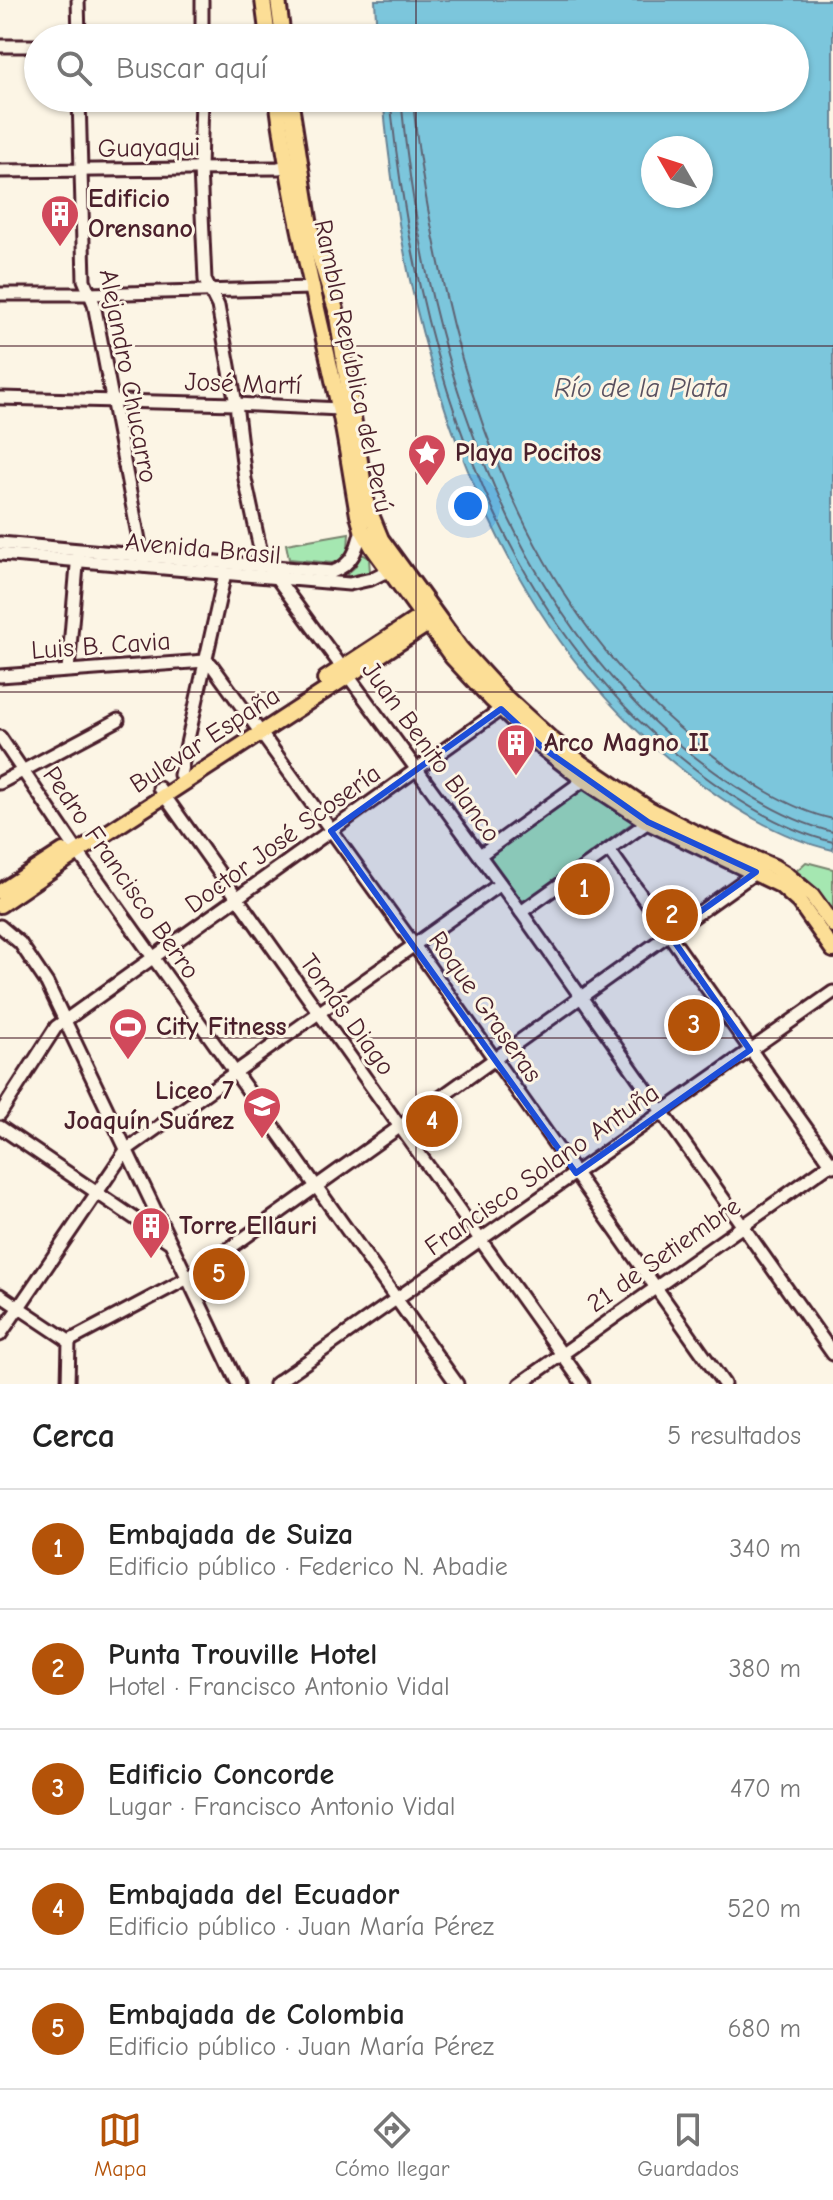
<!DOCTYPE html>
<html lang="es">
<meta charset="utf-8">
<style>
:root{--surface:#fff;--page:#f2f2f2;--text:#222;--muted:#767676;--line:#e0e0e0;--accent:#b45309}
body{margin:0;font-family:"Comic Neue",sans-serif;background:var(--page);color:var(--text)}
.compass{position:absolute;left:641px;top:136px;width:72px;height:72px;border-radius:50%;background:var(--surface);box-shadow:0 2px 6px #0004;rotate:309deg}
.you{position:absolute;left:468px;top:506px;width:28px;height:28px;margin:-20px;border:6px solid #fff;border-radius:50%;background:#1a73e8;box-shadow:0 0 0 12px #1a73e833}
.badge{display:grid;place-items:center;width:52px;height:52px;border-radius:50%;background:var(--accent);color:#fff;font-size:26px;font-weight:700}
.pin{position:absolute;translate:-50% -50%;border:4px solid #fff;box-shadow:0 2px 8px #0006}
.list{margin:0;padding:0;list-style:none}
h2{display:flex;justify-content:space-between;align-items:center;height:104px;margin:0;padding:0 32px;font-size:34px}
h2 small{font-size:26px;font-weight:400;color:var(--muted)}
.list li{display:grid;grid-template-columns:52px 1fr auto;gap:24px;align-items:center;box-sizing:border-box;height:120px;padding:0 32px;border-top:2px solid var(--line)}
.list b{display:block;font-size:30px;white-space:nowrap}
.list p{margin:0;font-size:26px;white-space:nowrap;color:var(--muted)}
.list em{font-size:26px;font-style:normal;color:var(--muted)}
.icon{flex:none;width:44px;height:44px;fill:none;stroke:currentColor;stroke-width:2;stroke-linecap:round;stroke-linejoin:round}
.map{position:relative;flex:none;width:833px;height:1384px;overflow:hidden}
.search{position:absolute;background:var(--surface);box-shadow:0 2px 6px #0004;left:24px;right:24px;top:24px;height:88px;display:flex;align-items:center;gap:20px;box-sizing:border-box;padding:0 28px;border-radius:44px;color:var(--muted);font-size:30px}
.sheet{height:704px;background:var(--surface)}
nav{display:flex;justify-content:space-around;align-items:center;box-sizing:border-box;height:112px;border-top:2px solid var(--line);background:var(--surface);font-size:22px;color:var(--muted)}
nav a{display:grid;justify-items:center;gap:4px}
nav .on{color:var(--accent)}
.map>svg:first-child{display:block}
</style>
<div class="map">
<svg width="833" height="1384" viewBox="0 0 833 1384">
<rect width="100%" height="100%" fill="#fcf5e5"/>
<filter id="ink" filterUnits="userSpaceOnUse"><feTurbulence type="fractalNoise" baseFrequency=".0125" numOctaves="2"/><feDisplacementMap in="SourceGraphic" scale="16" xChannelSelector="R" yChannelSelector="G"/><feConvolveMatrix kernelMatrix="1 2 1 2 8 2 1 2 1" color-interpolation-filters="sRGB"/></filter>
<g filter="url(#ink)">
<g fill="#a5e7b1" stroke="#78836e" stroke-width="2">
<path d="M 349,533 L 348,550 L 341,560 L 332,563 L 289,559 L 286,544 Z"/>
<path d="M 361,555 L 364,555 L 369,558 L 370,572 L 348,577 L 347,574 L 355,567 Z"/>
<path d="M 584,788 L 587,788 L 633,820 L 632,823 L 525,901 L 521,900 L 491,860 L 491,856 Z"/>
<path d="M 806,862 L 833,869 L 833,911 L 814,889 L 794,873 Z"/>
</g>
<path fill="#7cc6dc" stroke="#688395" stroke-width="2" fill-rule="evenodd" d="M 375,0 L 833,0 L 833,850 C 778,838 728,805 684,771 C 485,617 404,340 383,98 L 795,98 L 795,38 L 377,38 ZM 653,148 L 701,148 L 701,196 L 653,196 Z"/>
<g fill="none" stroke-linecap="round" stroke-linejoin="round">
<g stroke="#5e6272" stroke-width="2">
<path d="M 390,98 C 415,341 488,609 690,765 C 732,798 781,830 833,842"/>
<path d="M 401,98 C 422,334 500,606 695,757 C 735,788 783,820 833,832"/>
<path d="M 413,98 C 417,151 426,202 437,254 C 474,443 549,628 706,750 C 740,777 790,810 833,819"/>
</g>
<g stroke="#4a1f2b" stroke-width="17">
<g id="minor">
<path d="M 78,0 L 79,38"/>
<path d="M 202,0 L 202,38"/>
<path d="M 0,46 L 38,46"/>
<path d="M 79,98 L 84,280 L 94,304 L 144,566"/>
<path d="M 202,98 L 200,169 L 205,280 L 218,306 L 236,404 L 245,479 L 262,558 L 521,912 L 833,1354"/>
<path d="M 0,171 L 278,168 L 295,165"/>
<path d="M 0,294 L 88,294 L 312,288"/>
<path d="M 0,398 L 236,404 L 340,409"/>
<path d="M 0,543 L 332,572 C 353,565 357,549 362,529"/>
<path d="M 0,554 L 349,584 L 371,579 L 395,567"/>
<path d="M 68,670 L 78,554"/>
<path d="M 0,676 L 205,661 L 211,664 L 414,945 L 724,1384"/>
<path d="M 0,737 L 78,852 L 457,1384"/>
<path d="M 180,775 L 225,573"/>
<path d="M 0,783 L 118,720"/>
<path d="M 159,788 L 583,1384"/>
<path d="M 609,850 L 833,1166"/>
<path d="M 480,855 L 584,780"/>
<path d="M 521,912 L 648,822"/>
<path d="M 0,926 L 20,943 L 47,983 L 238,1384"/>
<path d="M 0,1114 L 56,1027 L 501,709"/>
<path d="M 0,1127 L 168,1241"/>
<path d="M 0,1295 L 69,1341"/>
<path d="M 0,1335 L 126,1150 L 500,884"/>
<path d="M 69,1341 L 188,1278 L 756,872"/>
<path d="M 68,1384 L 69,1341"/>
<path d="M 275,1384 L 833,992"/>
<path d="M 520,1384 L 833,1162"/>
</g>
</g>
<g stroke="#4a1f2b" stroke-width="20">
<g id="major">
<path d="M 263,0 L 268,38"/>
<path d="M 278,0 L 283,38"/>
<path d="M 277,98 C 290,204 318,308 340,412 C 347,446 352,481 358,515 L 362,529 L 373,548 L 452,657 L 492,700 L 543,748 L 584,780 L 648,822 L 780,885 L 799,902 L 833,950"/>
<path d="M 290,98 L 310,226 L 336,310 L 367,505 L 381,539 L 461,649 L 502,694 L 551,739 L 581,763 L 649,809 L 693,832 L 774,867 L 787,875 L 812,896 L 833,925"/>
<path d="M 325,679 L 421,616"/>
<path d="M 0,892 L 63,851"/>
<path d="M 0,905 L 78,852 L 434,620"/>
</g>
</g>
<use href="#minor" stroke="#fcf5e5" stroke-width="11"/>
<use href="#major" stroke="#fcde96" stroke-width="14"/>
</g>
</g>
<path fill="#1d4ed8" fill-opacity="0.2" stroke="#1d4ed8" stroke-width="6" stroke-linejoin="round" d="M 501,709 L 543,748 L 648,822 L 756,872 L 669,934 L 750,1050 L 576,1173 L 331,831 Z"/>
<path fill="none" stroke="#4a1f2b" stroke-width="2" stroke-opacity="0.55" d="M 416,0 L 416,38M 416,98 L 416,1384M 0,346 L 833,346M 0,692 L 833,692M 0,1038 L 833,1038"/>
<defs>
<g id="building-pin" transform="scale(2)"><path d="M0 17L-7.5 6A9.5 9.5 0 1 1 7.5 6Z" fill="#d1495b" stroke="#fcf5e5"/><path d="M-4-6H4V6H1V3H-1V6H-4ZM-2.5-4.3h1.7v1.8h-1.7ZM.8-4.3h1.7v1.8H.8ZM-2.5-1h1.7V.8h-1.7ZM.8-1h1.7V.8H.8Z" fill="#fff"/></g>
<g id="sight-pin" transform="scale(2)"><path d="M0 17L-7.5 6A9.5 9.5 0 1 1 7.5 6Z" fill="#d1495b" stroke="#fcf5e5"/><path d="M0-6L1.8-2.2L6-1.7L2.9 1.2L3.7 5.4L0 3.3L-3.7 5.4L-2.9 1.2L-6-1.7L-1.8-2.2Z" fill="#fff"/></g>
<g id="stadium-pin" transform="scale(2)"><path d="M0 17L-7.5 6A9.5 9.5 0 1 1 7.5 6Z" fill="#d1495b" stroke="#fcf5e5"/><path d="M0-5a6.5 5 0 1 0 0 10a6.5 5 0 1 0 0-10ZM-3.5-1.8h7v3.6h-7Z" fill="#fff"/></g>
<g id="school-pin" transform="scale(2)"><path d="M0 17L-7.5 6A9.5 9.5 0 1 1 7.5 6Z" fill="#d1495b" stroke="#fcf5e5"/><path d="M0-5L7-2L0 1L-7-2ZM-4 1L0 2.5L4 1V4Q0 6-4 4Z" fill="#fff"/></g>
</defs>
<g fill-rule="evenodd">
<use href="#building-pin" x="60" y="214"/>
<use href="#sight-pin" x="427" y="453"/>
<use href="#building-pin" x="516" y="743"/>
<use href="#stadium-pin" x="128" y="1027"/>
<use href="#school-pin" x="262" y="1106"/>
<use href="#building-pin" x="151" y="1226"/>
</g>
<g text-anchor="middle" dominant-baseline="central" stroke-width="6" stroke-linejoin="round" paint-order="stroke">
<g font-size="26" fill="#4a1f2b" stroke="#fcf5e5">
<text transform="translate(149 148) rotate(-1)">Guayaqui</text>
<text transform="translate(353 366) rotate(78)">Rambla República del Perú</text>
<text transform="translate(128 376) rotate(79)">Alejandro Chucarro</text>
<text transform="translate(243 384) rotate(2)">José Martí</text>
<text transform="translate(203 549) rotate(5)">Avenida Brasil</text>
<text transform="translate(101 646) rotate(-4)">Luis B. Cavia</text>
<text transform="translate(205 740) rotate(-33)">Bulevar España</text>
<text transform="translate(431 752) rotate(54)">Juan Benito Blanco</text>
<text transform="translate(283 839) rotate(-36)">Doctor José Scosería</text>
<text transform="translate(121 873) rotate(55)">Pedro Francisco Berro</text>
<text transform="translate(485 1007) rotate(55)">Roque Graseras</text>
<text transform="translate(347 1015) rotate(54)">Tomás Diago</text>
<text transform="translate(542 1170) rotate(-35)">Francisco Solano Antuña</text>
<text transform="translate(664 1255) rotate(-35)">21 de Setiembre</text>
</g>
<g font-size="26" font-weight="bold" fill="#4a1f2b" stroke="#fcf5e5" text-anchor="start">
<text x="88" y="199">Edificio<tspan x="88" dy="30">Orensano</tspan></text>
<text x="455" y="453">Playa Pocitos</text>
<text x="544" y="743">Arco Magno II</text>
<text x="156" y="1027">City Fitness</text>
<text x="234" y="1091" text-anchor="end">Liceo 7<tspan x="234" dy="30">Joaquín Suárez</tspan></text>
<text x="179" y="1226">Torre Ellauri</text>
</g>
<g font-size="28" font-style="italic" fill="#595160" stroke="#fcf5e5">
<text x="641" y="388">Río de la Plata</text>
</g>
</g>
</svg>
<svg class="compass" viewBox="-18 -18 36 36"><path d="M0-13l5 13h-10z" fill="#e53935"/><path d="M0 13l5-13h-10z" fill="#767676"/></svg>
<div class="you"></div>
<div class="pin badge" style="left:584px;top:889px">1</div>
<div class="pin badge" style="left:672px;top:915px">2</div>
<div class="pin badge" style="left:694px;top:1025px">3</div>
<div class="pin badge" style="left:432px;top:1121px">4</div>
<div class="pin badge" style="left:219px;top:1274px">5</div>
<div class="search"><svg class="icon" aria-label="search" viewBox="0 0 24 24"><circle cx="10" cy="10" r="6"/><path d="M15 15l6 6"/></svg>Buscar aquí</div>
</div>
<section class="sheet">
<h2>Cerca<small>5 resultados</small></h2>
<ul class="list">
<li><span class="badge">1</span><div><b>Embajada de Suiza</b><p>Edificio público · Federico N. Abadie</p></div><em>340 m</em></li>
<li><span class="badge">2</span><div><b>Punta Trouville Hotel</b><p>Hotel · Francisco Antonio Vidal</p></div><em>380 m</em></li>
<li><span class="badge">3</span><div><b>Edificio Concorde</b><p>Lugar · Francisco Antonio Vidal</p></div><em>470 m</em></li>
<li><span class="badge">4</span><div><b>Embajada del Ecuador</b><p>Edificio público · Juan María Pérez</p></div><em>520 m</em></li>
<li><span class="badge">5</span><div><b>Embajada de Colombia</b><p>Edificio público · Juan María Pérez</p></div><em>680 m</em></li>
</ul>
</section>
<nav>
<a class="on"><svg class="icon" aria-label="map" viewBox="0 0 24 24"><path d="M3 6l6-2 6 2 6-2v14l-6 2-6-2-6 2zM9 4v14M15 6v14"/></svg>Mapa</a>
<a><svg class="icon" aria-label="directions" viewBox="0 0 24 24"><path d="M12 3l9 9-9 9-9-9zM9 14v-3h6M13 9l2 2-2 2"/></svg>Cómo llegar</a>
<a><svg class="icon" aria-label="saved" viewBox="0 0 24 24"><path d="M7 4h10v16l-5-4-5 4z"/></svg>Guardados</a>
</nav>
